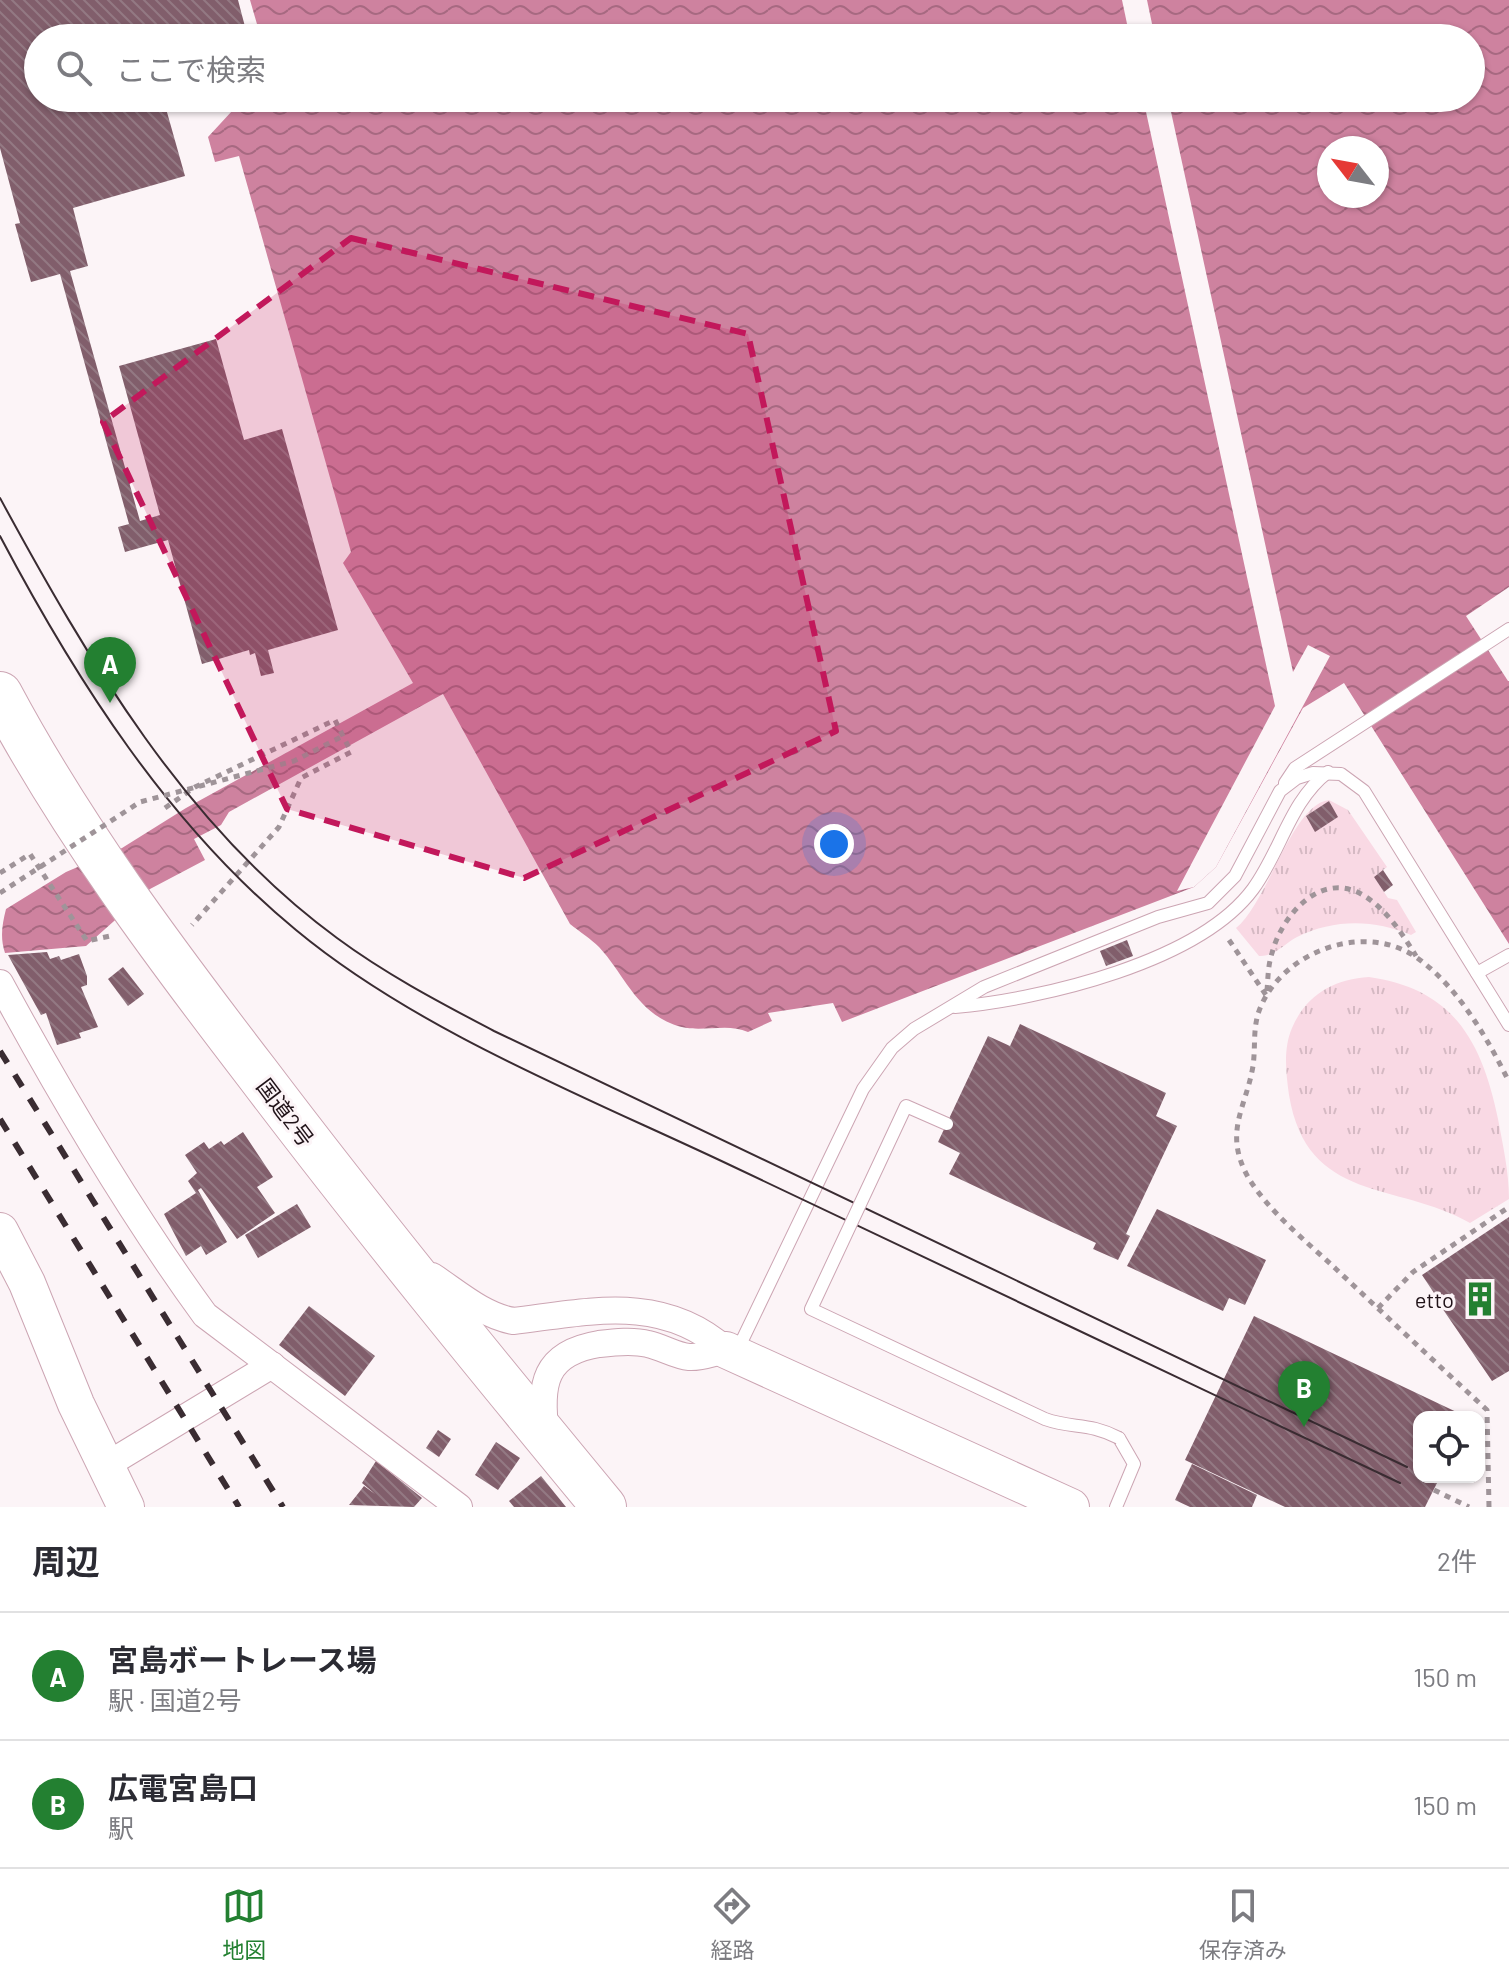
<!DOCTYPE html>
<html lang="ja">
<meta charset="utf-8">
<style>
:root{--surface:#fff;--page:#f7f7f7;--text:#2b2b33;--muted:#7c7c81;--line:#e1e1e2;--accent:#238031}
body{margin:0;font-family:Barlow,"Noto Sans JP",sans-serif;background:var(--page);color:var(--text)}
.controls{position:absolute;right:24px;bottom:24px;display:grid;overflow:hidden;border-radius:16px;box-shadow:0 2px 6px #0004}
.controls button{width:72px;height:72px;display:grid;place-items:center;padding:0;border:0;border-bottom:2px solid var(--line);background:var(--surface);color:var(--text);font:40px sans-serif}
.compass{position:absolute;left:1317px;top:136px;width:72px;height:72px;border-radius:50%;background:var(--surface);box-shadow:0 2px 6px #0004;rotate:301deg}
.you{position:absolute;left:834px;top:844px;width:28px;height:28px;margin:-20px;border:6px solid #fff;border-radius:50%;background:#1a73e8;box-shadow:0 0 0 12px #1a73e833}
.badge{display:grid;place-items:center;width:52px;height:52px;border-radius:50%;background:var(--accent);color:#fff;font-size:26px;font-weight:700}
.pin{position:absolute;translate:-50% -66px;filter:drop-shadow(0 2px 4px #0008)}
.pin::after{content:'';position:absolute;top:42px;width:28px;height:24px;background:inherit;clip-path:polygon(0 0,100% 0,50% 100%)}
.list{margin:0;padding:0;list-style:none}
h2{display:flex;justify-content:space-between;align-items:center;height:104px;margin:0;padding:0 32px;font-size:34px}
h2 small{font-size:26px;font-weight:400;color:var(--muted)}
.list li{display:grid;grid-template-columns:52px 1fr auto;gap:24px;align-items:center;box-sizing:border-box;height:128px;padding:0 32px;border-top:2px solid var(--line)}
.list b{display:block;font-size:30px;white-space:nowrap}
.list p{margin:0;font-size:26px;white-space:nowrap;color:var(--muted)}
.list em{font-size:26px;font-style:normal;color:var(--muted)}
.icon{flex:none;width:44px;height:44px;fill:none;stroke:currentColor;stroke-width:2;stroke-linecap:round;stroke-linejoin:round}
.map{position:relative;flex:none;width:1509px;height:1507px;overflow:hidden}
.search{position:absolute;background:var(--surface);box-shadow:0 2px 6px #0004;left:24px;right:24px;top:24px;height:88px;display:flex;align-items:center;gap:20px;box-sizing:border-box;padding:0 28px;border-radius:44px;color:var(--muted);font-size:30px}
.sheet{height:360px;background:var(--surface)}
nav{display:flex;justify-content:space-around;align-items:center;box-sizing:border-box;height:112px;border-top:2px solid var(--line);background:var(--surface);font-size:22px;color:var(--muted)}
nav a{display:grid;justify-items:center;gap:4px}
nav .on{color:var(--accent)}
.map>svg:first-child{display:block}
</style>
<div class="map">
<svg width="1509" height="1507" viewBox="0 0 1509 1507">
<defs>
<pattern id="grass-tufts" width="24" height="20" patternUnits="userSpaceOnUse" patternTransform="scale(2)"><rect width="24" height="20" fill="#f9d9e4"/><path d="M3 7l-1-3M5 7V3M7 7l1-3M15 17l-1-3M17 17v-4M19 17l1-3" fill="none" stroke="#d5b9c3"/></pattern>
<pattern id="water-waves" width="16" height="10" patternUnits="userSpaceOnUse" patternTransform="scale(2)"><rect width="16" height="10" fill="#ce829f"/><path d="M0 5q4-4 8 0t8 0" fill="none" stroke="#a76981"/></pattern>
<pattern id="building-back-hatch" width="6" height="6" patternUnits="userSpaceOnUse" patternTransform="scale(2)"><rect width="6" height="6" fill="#815e6b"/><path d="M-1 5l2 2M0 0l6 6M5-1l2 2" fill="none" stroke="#937983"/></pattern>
</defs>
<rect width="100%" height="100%" fill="#fcf4f7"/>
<g fill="url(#grass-tufts)">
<path d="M 1329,800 L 1348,810 L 1387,867 L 1374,877 L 1388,898 L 1397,900 L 1416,932 L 1411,935 C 1374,919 1333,919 1297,937 C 1284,944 1274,957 1259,956 L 1236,928 C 1268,902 1292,804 1329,800 Z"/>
<path d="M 1369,977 C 1454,989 1482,1042 1498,1119 C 1503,1146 1509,1172 1509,1199 L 1470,1223 C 1397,1181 1307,1204 1289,1095 C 1286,1073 1283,1049 1292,1028 C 1306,995 1334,979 1369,977 Z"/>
</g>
<path fill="url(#water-waves)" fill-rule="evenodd" d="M 250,0 L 1509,0 L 1509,944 L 1344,683 L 1303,708 L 1216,867 L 1194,887 L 842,1022 L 833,1003 L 768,1013 L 772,1021 L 748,1032 C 724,1021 697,1036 670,1023 C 634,1007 624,974 599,947 C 591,939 580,932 570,924 L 443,694 L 229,812 L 221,825 L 194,839 L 205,860 L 150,889 L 86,946 L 5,953 C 0,938 2,925 6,909 L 66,872 L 122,848 L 186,808 L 413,683 L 343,563 L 351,552 L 239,156 L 215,162 L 208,137 L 244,98 L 1471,98 L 1471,38 L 261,38 ZM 1329,148 L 1377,148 L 1377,196 L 1329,196 Z"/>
<g fill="#fcf4f7">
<path d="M 1122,0 L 1147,0 L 1155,38 L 1130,38 Z"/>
<path d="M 1143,98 L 1168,98 L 1293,672 L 1308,645 L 1330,656 L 1216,867 L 1194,887 L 1177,891 L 1275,706 Z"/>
<path d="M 1509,587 L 1509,681 L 1508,681 L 1466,616 Z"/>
</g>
<g fill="url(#building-back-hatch)">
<path d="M 0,0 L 238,0 L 248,38 L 38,38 L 38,98 L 163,98 L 185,176 L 73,208 L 88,266 L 70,271 L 140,521 L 160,515 L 119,366 L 216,339 L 244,440 L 282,429 L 338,630 L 268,650 L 274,673 L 261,676 L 255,653 L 250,655 L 249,650 L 202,664 L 168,540 L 125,552 L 118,527 L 129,524 L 60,274 L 31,282 L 15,224 L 20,223 L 0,148 Z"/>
<path d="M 1329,801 L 1338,817 L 1315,832 L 1306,816 Z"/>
<path d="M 1383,870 L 1393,885 L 1384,892 L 1374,877 Z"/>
<path d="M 1127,940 L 1133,956 L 1106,966 L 1100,951 Z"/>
<path d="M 47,952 L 50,959 L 59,956 L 61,960 L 79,954 L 87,976 L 87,985 L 81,987 L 98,1027 L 79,1033 L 81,1038 L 57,1045 L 46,1013 L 41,1015 L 8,955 Z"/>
<path d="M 123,967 L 144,994 L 128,1006 L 108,979 Z"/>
<path d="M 1020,1024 L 1166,1093 L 1156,1116 L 1177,1126 L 1126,1234 L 1130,1236 L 1118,1260 L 1093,1249 L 1096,1243 L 949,1174 L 960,1153 L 938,1142 L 988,1036 L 1010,1046 Z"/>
<path d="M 243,1132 L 273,1177 L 257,1187 L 275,1213 L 237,1239 L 201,1188 L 198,1190 L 227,1242 L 206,1255 L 201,1246 L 186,1256 L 164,1214 L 196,1193 L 188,1181 L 197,1173 L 185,1155 L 204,1142 L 209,1149 L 221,1141 L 224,1145 Z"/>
<path d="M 297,1204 L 311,1227 L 258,1258 L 245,1235 Z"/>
<path d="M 1157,1209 L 1266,1260 L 1245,1305 L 1229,1298 L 1223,1311 L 1127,1266 Z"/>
<path d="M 1509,1217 L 1509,1371 L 1492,1381 L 1442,1308 L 1455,1296 L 1452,1293 L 1440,1302 L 1422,1275 Z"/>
<path d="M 309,1306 L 375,1356 L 345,1396 L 279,1345 Z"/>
<path d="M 1254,1316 L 1467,1417 L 1419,1417 L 1419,1477 L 1440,1477 L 1425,1507 L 1285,1507 L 1185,1460 Z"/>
<path d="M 438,1430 L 451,1439 L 439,1457 L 426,1448 Z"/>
<path d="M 496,1442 L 520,1458 L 498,1490 L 475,1475 Z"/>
<path d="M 376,1461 L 422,1498 L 414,1507 L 349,1505 L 364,1486 L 375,1494 L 362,1483 Z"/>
<path d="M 1192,1464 L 1257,1495 L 1252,1507 L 1190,1507 L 1175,1500 Z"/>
<path d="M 541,1476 L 566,1507 L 514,1507 L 509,1501 Z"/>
</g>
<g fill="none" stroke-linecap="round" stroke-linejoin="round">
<g stroke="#cca5b3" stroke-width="14">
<g id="lane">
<path d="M 1285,783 L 1295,768 L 1509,629"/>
<path d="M 1477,973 L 1509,955"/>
<path d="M 955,1007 C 1043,999 1199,962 1253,889 C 1281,851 1290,801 1328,772"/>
<path d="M 737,1351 L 863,1089 L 892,1048 L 914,1029 L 984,987 L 1158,917 L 1208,903 L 1235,876 L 1280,791 L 1297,778 L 1313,773 L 1341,774 L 1364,791 L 1509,1025"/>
<path d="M 1116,1507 L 1134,1464 L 1119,1438"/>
</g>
</g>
<g stroke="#cca5b3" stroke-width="28">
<g id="street">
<path d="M 0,983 C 62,1097 129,1211 205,1315 L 459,1507"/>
<path d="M 432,1276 C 458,1293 482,1315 513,1321 C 589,1312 662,1293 726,1350"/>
<path d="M 546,1434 C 539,1384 544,1353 599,1344 C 615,1342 633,1340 648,1344 C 662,1347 676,1356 689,1357 C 701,1358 715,1352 726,1350"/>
<path d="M 105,1466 L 272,1365"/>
</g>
</g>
<g stroke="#cca5b3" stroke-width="38">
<g id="secondary">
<path d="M 0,1231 L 27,1283 L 76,1404 L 126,1507"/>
<path d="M 726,1350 L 1071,1507"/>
</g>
</g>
<g stroke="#cca5b3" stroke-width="46">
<path id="highway" d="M 0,694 C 72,829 164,952 257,1073 C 369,1221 486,1364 604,1507"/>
</g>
<g stroke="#9f9499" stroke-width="5" stroke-dasharray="6 6" stroke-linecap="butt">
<path d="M 165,808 L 195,787 L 335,720 L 351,752 L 301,778 L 279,827 L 192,925"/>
<path d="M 0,873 L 30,854 L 87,941 L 110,936"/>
<path d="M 1229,940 L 1266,995"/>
<path d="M 1267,991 C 1268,978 1268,965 1272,953 C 1282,915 1321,870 1363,895 C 1386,909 1402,933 1416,956"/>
<path d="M 1378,1308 L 1413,1272 L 1509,1207"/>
<path d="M 1434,1490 L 1469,1507"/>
<path d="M 1489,1507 L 1487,1410 C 1436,1363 1386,1316 1336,1269 C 1306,1241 1269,1212 1248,1177 C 1223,1132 1246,1108 1253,1066 C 1256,1045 1252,1026 1261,1006 C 1285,950 1368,920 1420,960 C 1459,989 1488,1039 1509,1082"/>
</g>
<use href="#lane" stroke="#fff" stroke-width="12"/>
<use href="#street" stroke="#fff" stroke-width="26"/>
<use href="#secondary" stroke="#fff" stroke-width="36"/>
<use href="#highway" stroke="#fff" stroke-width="44"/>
<g stroke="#3a2c32" stroke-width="2">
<path d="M 0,498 C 88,660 186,828 337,938 C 387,975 441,1003 494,1031 L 1407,1467"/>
<path d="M 0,536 C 76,680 169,826 296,930 C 419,1032 589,1098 732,1166 C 955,1271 1177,1378 1400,1483"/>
</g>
<g stroke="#3a2c32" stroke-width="6" stroke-dasharray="14 14" stroke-linecap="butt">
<path d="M 0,1051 L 283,1507"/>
<path d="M 0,1119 L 239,1507"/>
</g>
<g stroke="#cca5b3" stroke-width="14" stroke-linecap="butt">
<path id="lane-bridge" d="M 947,1124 L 906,1106 L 811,1309 L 1045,1419 C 1073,1429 1088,1422 1119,1438"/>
</g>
<path stroke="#9f9499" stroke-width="5" stroke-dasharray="6 6" stroke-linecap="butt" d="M 0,893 L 140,802 L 294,761 L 343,736"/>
<use href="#lane-bridge" stroke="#fff" stroke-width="12"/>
</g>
<path fill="#c2185b" fill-opacity="0.2" stroke="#c2185b" stroke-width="6" stroke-dasharray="16 10" stroke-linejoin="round" d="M 351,238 L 748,334 L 836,731 L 524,878 L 287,809 L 103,422 Z"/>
<defs>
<g id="building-bare" transform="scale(2.76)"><path d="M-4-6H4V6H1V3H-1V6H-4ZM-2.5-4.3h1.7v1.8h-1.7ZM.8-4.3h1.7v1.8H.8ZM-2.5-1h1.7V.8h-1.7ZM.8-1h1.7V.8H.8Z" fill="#238031" stroke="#fcf4f7" stroke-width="2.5" paint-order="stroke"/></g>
</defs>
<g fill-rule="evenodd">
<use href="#building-bare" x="1480" y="1299"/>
</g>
<g text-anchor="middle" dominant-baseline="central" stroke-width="6" stroke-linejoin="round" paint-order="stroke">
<g font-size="22" fill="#201218" stroke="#fcf4f7">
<text transform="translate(286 1112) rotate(53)">国道2号</text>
</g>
<g font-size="22" fill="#201218" stroke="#fcf4f7" text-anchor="end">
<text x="1454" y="1299">etto</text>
</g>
</g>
</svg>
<div class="controls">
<button><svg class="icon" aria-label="locate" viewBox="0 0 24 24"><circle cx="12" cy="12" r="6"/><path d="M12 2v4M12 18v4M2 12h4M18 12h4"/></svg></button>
</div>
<svg class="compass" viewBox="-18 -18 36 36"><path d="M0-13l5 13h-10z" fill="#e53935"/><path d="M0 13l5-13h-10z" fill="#7c7c81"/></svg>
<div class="you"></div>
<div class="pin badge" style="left:110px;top:703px">A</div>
<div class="pin badge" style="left:1304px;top:1427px">B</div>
<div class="search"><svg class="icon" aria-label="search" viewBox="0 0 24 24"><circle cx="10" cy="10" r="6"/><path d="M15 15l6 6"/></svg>ここで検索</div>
</div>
<section class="sheet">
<h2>周辺<small>2件</small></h2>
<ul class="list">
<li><span class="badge">A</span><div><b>宮島ボートレース場</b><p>駅 · 国道2号</p></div><em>150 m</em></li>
<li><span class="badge">B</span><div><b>広電宮島口</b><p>駅</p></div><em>150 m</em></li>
</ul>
</section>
<nav>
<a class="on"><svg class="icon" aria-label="map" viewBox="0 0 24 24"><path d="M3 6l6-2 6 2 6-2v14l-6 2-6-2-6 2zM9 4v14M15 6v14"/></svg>地図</a>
<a><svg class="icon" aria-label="directions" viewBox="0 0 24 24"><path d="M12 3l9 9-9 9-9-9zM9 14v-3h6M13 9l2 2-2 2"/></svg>経路</a>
<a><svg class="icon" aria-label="saved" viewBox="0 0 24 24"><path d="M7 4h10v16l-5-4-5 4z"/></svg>保存済み</a>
</nav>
